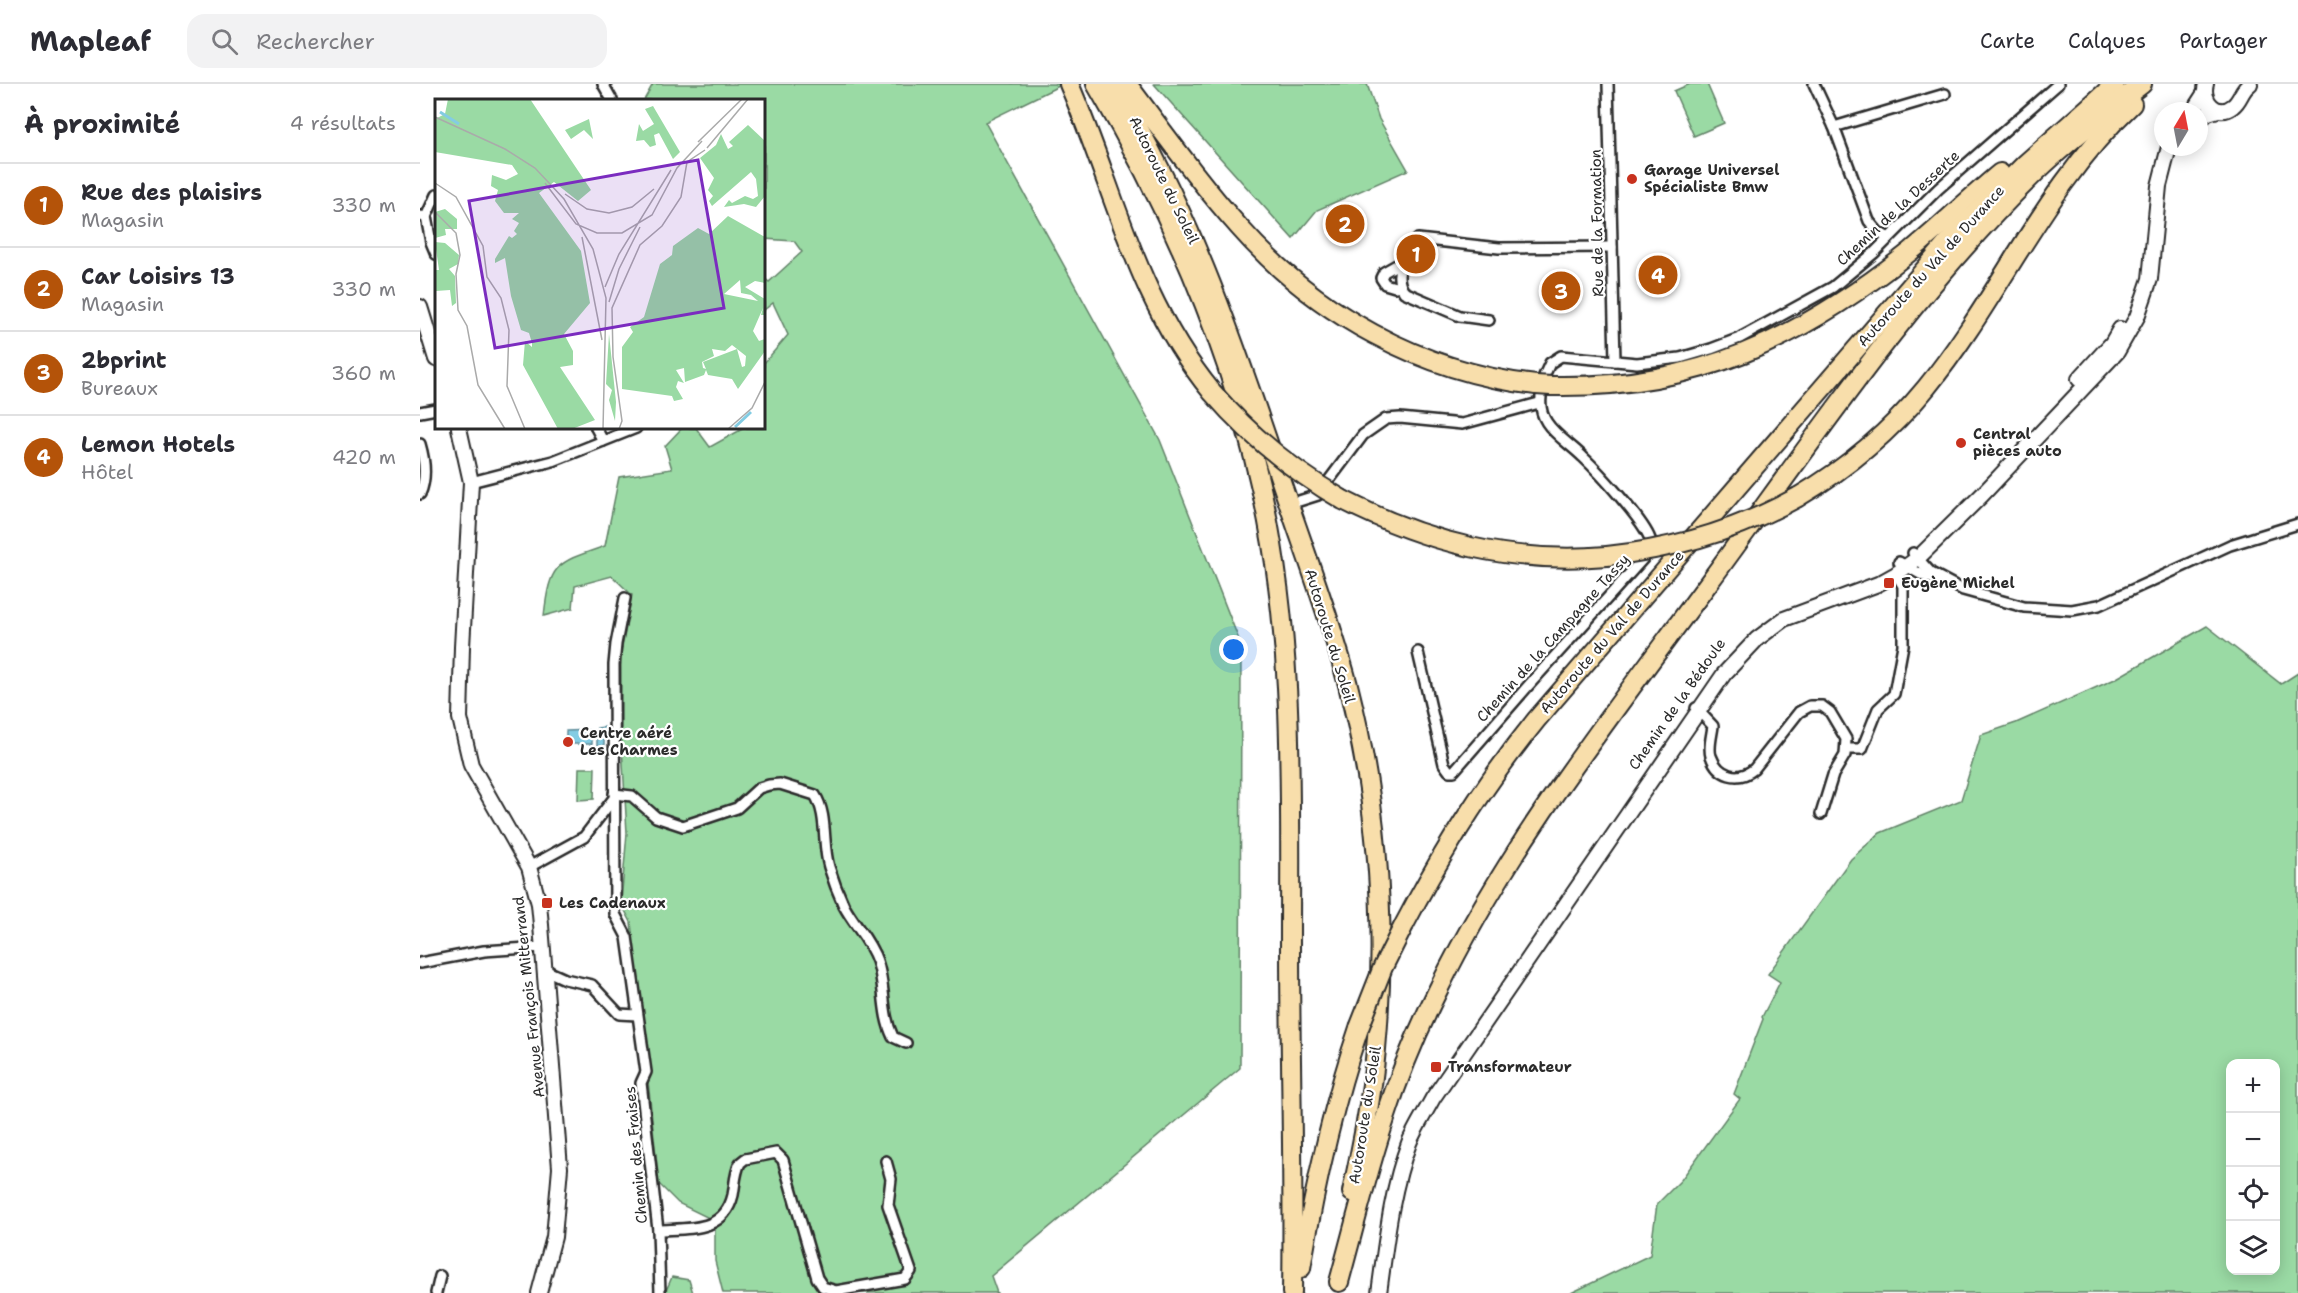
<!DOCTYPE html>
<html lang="fr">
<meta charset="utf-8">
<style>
:root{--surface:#fff;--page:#f2f2f3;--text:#2b2b33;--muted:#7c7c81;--line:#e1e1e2;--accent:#b45309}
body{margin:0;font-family:"Shantell Sans",sans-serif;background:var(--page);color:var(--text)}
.controls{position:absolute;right:18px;bottom:18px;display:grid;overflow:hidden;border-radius:12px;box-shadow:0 3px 15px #0003}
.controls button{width:54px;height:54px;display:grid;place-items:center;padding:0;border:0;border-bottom:2px solid var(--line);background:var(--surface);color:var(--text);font:30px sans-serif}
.compass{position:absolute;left:1734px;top:18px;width:54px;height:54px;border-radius:50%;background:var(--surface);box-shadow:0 3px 15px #0003;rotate:10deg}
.you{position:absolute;left:814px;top:566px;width:21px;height:21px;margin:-15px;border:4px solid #fff;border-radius:50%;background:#1a73e8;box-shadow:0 0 0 9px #1a73e833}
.badge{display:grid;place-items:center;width:39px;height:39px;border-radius:50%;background:var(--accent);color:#fff;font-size:20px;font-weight:700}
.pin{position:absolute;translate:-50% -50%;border:3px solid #fff;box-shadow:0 2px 6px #0006}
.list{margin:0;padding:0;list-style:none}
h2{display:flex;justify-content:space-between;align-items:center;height:78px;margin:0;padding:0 24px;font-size:26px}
h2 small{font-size:20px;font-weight:400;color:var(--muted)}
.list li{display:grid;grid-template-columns:39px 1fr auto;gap:18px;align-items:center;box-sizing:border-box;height:84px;padding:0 24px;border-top:2px solid var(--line)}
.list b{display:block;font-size:22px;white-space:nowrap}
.list p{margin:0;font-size:20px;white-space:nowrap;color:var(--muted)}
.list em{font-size:20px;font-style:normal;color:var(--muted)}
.icon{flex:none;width:33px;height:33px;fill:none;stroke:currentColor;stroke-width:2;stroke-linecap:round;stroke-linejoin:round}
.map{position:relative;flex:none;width:1878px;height:1209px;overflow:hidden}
header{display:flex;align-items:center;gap:36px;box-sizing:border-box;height:84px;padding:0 30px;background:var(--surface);border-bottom:2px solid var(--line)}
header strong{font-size:28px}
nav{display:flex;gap:33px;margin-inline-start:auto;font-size:21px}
.search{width:420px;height:54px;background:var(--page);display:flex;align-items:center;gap:15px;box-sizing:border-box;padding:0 21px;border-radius:18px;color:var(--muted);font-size:22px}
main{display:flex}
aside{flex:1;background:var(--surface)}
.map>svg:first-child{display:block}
</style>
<header>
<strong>Mapleaf</strong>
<div class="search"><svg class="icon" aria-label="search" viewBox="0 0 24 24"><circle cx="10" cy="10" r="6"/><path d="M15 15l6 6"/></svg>Rechercher</div>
<nav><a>Carte</a><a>Calques</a><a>Partager</a></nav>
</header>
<main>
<aside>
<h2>À proximité<small>4 résultats</small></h2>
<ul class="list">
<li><span class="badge">1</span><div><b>Rue des plaisirs</b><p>Magasin</p></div><em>330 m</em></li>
<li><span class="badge">2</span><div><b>Car Loisirs 13</b><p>Magasin</p></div><em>330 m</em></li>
<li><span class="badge">3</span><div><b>2bprint</b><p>Bureaux</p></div><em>360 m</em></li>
<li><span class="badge">4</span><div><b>Lemon Hotels</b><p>Hôtel</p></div><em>420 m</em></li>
</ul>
</aside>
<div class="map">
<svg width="1878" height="1209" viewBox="0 0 1878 1209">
<rect width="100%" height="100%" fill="#fff"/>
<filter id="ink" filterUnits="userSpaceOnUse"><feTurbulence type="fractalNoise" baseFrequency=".0167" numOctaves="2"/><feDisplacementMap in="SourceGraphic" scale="12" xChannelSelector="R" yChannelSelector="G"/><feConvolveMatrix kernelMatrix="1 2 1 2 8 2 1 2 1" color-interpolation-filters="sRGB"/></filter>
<g filter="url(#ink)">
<g fill="#9adaa4" stroke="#628268" stroke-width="1.5" fill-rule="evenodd">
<path d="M 233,0 L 643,0 L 565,38 L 740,356 L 821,561 L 820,984 L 571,1192 L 577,1209 L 303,1209 L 295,1177 L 295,1137 L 258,1119 L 239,1100 L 211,838 L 201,819 L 207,749 L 201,645 L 201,569 L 212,511 L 192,492 L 155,502 L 153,524 L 124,532 C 130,479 136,479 185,462 L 199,393 L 252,385 L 245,362 L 262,344 L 276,344 L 290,363 L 324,344 L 344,344 L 344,279 L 368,251 L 353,219 L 344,226 L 344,194 L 349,198 L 382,168 L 374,157 L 344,155 L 344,16 L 224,16 Z"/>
<path d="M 734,0 L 947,0 L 959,35 L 988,86 L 897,126 L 873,155 Z"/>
<path d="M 1270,0 L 1287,0 L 1304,39 L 1274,52 L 1254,7 Z"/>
<path d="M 1787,542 L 1861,600 L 1878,589 L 1878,1209 L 1151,1209 L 1230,1171 L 1237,1120 L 1261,1096 L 1320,1015 L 1314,1010 L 1343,935 L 1342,933 L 1360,898 L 1348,890 L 1431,775 L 1460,749 L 1541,716 L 1561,651 L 1596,639 L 1695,595 ZM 1810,980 L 1856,980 L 1856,1186 L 1810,1186 Z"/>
<path d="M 159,684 L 175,684 L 174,715 L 158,716 Z"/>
<path d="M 252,1193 L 269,1196 L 273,1209 L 245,1209 Z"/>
</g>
<g fill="#83cce3" stroke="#608c99" stroke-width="1.5">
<path d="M 184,643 L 184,662 L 177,662 L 177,644 Z"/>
<path d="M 172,646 L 172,660 L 146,660 L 146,647 Z"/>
</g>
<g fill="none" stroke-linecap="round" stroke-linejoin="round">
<path stroke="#d5d5d5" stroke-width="9" stroke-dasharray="9 4.5" stroke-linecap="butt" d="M 836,430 L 871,420"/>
<g stroke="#2b2b2b" stroke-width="14">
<g id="street">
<path d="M 183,0 L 192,16"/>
<path d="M 1188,0 L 1195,277"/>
<path d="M 1394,0 L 1414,43 L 1449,137 L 1458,148 L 1469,154"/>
<path d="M 1414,43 L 1525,10"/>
<path d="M 0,132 L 6,133 L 16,111"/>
<path d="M 6,133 L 11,158 L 16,170"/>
<path d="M 980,179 L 964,188 L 961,194 L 965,200 L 975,203 L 980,202"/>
<path d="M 1069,236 L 1040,232 L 984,208 C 971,189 985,169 998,155 L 1079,164 L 1192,163"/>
<path d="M 1124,292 L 1130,279 L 1141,272 L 1217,279 L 1260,274 L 1291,265 L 1320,254 L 1413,203 L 1454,169 L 1518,105 L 1638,0"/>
<path d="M 0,328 L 16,325"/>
<path d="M 176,344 L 183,357"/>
<path d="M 0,360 C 5,377 7,394 0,410"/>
<path d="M 51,398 L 133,377 L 216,344"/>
<path d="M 879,417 L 898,411 L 943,351 L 966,335 L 980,334 L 1042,340 L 1119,319"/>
<path d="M 1493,469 L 1511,489 L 1543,506 L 1604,523 L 1652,526 L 1679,521 L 1810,461 L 1878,440"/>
<path d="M 1479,478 L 1504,492 L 1517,496"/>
<path d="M 205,514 L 196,560 L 194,581 L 195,830 L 207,853 L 226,988 L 221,999 L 238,1146 L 240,1209"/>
<path d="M 998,568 L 1024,680 L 1029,687 L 1034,687 L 1108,602 L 1229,468 C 1230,463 1231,460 1230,455 C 1223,436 1178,387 1163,373 C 1143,353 1114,341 1122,307"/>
<path d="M 1276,624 L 1293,642 C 1292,651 1288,664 1291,672 C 1298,692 1318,698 1334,685 L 1379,628 L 1390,622 L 1402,622 L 1410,628 L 1426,655 L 1425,671 L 1413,691 L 1401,730"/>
<path d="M 1426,665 L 1442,665 L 1458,625 L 1474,610 L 1483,561 L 1483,502 L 1476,490"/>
<path d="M 194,710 L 212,712 L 236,733 L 263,742 L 317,724 L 339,704 L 349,701 L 360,700 L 395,711 C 408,731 402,760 409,783 C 413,796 418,809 424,822 C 434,841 450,856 457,877 C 466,902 461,929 473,953 L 486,959"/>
<path d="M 109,783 L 164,753 L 194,714"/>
<path d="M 0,879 L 64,867 L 123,863"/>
<path d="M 125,886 L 145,895 L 172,901 L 199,930 L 217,931"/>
<path d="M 238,1146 C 268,1144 304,1149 313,1111 C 315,1100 315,1089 320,1079 L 325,1075 L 356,1069 L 363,1076 L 397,1194 L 403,1203 L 416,1207 L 485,1195 L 491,1187 L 468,1121 L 471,1095 L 466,1077"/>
<path d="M 16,1209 L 20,1192"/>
</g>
</g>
<g stroke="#2b2b2b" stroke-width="18">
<g id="secondary">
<path d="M 1786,0 C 1781,16 1797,35 1813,22 C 1821,16 1821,6 1830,0"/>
<path d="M 1773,27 L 1784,10"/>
<path d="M 1779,36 L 1788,29 L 1798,26"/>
<path d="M 0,223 L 16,275"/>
<path d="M 1659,295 L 1692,259 L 1700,245"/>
<path d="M 39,344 L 51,398 L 42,563 L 40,634 L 51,681 L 109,783 L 119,820 L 121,841 L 140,1084 L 134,1153 L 119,1209"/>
<path d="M 959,1209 C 966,1159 971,1107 989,1059 C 995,1044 1005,1029 1013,1014 L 1304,590 L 1337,555 L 1364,535 L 1458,500 L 1476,490 L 1498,474 L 1562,411 L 1697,268 L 1717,233 L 1730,195 L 1739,102 L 1749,63"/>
</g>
</g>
<g stroke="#2b2b2b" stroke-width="22">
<g id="highway">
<path d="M 649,0 C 696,108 715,214 792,308"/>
<path d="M 676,0 C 750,125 809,261 841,404 C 875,553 870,706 870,859 C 870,975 874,1092 872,1209"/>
<path d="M 693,0 C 766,119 811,248 855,379 C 879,453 908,526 928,601 C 958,719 967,843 956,965 C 952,1013 942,1061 932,1108"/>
<path d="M 707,0 C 744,49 779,98 820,144 C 896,230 1001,288 1116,301"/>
<path d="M 1131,302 C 1276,305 1380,256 1491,167 C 1521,142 1550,114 1580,89"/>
<path d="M 1378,413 C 1427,384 1470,348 1506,304 C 1581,212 1623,104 1712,20"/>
<path d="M 923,416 C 1007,459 1092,480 1187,472"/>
<path d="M 984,841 C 1022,768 1065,699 1117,635 L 1538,147 L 1604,81 L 1695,0"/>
<path d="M 881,1184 C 895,1102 912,1023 939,944"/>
<path d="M 919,1198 C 934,1144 947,1088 965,1035 C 979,991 997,948 1018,906 C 1090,758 1193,629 1290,497 C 1393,357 1490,211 1615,89 C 1648,57 1685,28 1722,0"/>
</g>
</g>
<use href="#street" stroke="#fff" stroke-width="9"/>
<use href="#secondary" stroke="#fff" stroke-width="14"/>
<use href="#highway" stroke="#f8deab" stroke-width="18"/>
<g stroke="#2b2b2b" stroke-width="22" stroke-linecap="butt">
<g id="highway-bridge">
<path d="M 1116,301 L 1131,302"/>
<path d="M 792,308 C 830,352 873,387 923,416"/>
<path d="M 1187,472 C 1255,465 1318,446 1378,413"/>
<path d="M 939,944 L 963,883 L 984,841"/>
</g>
</g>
<use href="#highway-bridge" stroke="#f8deab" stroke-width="18"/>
</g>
</g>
<g fill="#c8321e" stroke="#fff" stroke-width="2">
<circle cx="1212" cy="95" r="6"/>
<circle cx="1541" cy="359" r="6"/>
<rect x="1463" y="493" width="12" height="12" rx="3"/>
<circle cx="148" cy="658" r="6"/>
<rect x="121" y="813" width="12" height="12" rx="3"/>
<rect x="1010" y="977" width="12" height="12" rx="3"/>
</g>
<g text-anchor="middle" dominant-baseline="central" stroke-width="4.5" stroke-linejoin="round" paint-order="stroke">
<g font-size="15" font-weight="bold" fill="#2b2b2b" stroke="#fff" text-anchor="start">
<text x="1224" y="86">Garage Universel<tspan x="1224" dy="17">Spécialiste Bmw</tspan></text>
<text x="1553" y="350">Central<tspan x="1553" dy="17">pièces auto</tspan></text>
<text x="1481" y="499">Eugène Michel</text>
<text x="160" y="649">Centre aéré<tspan x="160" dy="17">Les Charmes</tspan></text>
<text x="139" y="819">Les Cadenaux</text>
<text x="1028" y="983">Transformateur</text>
</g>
<g font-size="15" fill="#2b2b2b" stroke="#fff">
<text transform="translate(744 96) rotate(64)">Autoroute du Soleil</text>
<text transform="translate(1478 124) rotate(-43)">Chemin de la Desserte</text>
<text transform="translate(1177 139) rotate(-91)">Rue de la Formation</text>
<text transform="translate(1511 182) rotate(-48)">Autoroute du Val de Durance</text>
<text transform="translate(1192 548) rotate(-49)">Autoroute du Val de Durance</text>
<text transform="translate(910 552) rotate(73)">Autoroute du Soleil</text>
<text transform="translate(1133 554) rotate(-48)">Chemin de la Campagne Tassy</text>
<text transform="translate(1257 620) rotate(-55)">Chemin de la Bédoule</text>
<text transform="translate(109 913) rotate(-96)">Avenue François Mitterrand</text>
<text transform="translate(945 1031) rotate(-81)">Autoroute du Soleil</text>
<text transform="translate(216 1071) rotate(-95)">Chemin des Fraises</text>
</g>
</g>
<g transform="translate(15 15)">
<rect width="330" height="330" fill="#fff"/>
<path d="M 13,0 L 95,0 L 156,91 L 143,102 L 119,83 L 104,94 L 146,152 L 155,204 L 129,235 L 138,252 L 138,266 L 125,268 L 160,321 L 137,330 L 123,330 L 88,266 L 90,242 L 97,248 L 97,244 L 94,234 L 86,231 L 76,197 L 70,159 L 60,164 L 60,160 L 74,137 L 77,139 L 82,135 L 79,132 L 84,124 L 77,120 L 84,114 L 69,114 L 60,102 L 63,91 L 56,87 L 57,76 L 71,81 L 83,75 L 77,66 L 0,53 L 0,20 L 10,15 ZM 218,7 L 245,53 L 238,60 L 224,34 L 219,36 L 221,46 L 215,48 L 209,41 L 201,42 L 204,25 L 208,32 L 219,25 L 210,10 ZM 154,20 L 158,40 L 149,31 L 136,40 L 130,31 ZM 313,26 L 330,42 L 330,97 L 321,108 L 309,105 L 289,108 L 294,101 L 297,104 L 310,97 L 318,100 L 323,97 L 321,80 L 316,73 L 277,107 L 274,102 L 278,97 L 273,91 L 279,79 L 265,59 L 281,46 L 286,35 L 293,50 L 298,47 L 294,43 ZM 10,110 L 22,120 L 22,130 L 10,130 L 11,136 L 0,139 L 0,113 ZM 293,117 L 330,138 L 330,184 L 320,182 L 310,188 L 330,200 L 329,216 L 326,216 L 328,209 L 318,232 L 324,242 L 330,240 L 330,252 L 303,290 L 297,280 L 273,276 L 271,271 L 269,276 L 250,283 L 249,269 L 241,271 L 249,284 L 243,282 L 241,288 L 248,300 L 239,302 L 237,297 L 187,290 L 187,248 L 198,233 L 195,228 L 209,218 L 225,165 L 237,156 L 238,147 L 263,129 L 274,135 ZM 305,181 L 306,194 L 316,196 L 323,202 L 289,195 ZM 297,246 L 311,257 L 310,267 L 307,268 L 302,250 L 268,263 L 271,270 L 268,269 L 267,263 L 279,257 L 277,250 L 290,252 ZM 0,143 L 10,144 L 24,156 L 23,165 L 14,170 L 20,177 L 21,204 L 17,207 L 15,191 L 1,192 L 0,188 L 0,171 L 4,171 ZM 174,235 L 181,303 L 180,322 L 174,301 L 177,291 L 171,285 Z" fill="#9adaa4" fill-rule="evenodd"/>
<path fill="none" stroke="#83cce3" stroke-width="3" d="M 5,13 L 24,25M 300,328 L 316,313"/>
<path fill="none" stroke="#aaa" stroke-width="1.5" d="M 0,18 L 70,50 L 100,69 L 129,100 L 158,150 L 171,199 L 168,330M 263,43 L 307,0M 272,49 L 313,0M 0,84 L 21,98 L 48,147 L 52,178 L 66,199 L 74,231 L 72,287 L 90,330M 110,84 L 141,125 L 162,134 L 187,134 L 217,116 L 242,69 L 267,42M 130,95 L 152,110 L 174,114 L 197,108 L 219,90M 0,113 L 21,134 L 25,156 L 21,175 L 23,211 L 32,227 L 43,286 L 70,330M 147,138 L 167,241M 170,188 L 184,155 L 236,71M 174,203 L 184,170 L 205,128M 184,330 L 187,322 L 178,258 L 177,209 L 205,146 L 227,127 L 246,98 L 252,63 L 270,51M 293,330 L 317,309 L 330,283"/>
<path fill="#7b2cbf" fill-opacity="0.15" stroke="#7b2cbf" stroke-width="3" d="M 263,61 L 289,209 L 60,249 L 34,102 Z"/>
<rect width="330" height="330" fill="none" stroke="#2b2b2b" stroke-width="3"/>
</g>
</svg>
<div class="controls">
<button>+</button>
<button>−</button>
<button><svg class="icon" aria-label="locate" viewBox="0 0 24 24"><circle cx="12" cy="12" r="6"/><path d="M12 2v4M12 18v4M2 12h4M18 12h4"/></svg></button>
<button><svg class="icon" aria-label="layers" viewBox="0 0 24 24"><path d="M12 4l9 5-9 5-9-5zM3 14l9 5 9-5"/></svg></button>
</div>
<svg class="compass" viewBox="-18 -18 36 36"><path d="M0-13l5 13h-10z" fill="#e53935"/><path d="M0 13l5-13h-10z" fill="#7c7c81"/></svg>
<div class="you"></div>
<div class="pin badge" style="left:996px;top:170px">1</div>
<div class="pin badge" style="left:925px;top:140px">2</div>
<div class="pin badge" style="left:1141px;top:207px">3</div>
<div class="pin badge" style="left:1238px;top:191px">4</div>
</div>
</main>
